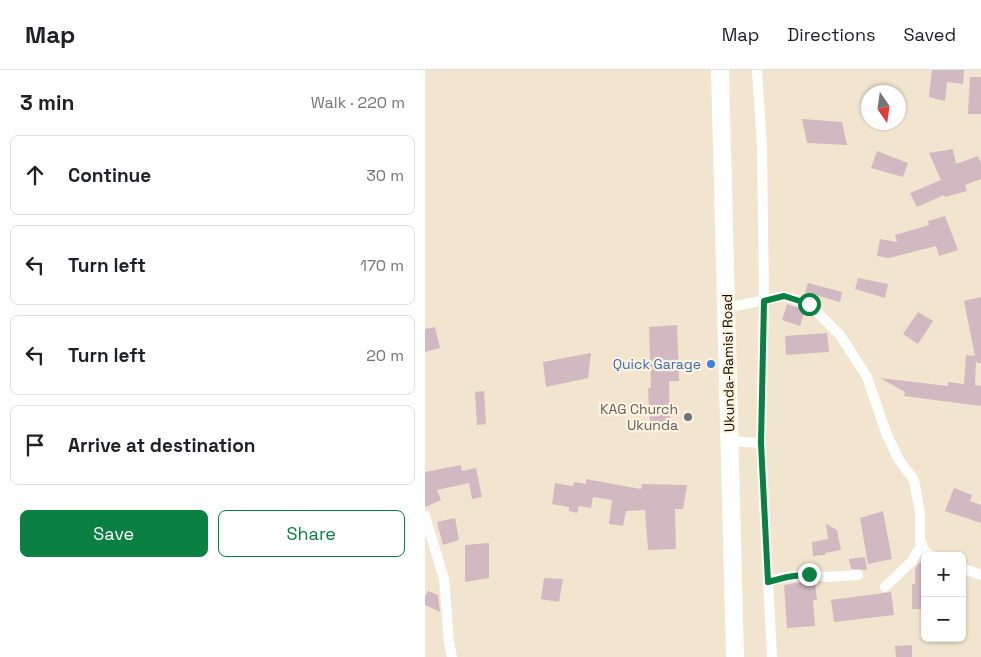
<!DOCTYPE html>
<meta charset="utf-8">
<style>
:root{--surface:#fff;--page:#f2f2f2;--text:#202124;--muted:#757577;--line:#e0e0e0;--accent:#0b8043}
body{margin:0;font-family:"Space Grotesk",sans-serif;background:var(--page);color:var(--text)}
.controls{position:absolute;right:15px;bottom:15px;display:grid;overflow:hidden;border-radius:8px;box-shadow:0 1px 4px #0004}
.controls button{width:45px;height:45px;display:grid;place-items:center;padding:0;border:0;border-bottom:1px solid var(--line);background:var(--surface);color:var(--text);font:25px sans-serif}
.compass{position:absolute;left:436px;top:15px;width:45px;height:45px;border-radius:50%;background:var(--surface);box-shadow:0 1px 4px #0004;rotate:167deg}
.stop{position:absolute;width:15px;height:15px;margin:-11px;border:4px solid #0b8043;border-radius:50%;background:#fff}
.stop.end{background:#0b8043;border-color:#fff;box-shadow:0 1px 5px #0008}
.list{margin:0;padding:0;list-style:none}
h2{display:flex;justify-content:space-between;align-items:center;height:65px;margin:0;padding:0 20px;font-size:21px}
h2 small{font-size:16px;font-weight:400;color:var(--muted)}
.list li{display:grid;grid-template-columns:32px 1fr auto;gap:15px;align-items:center;box-sizing:border-box;height:80px;margin:0 10px 10px;padding:0 10px;border:1px solid var(--line);border-radius:8px}
.list b{display:block;font-size:19px;white-space:nowrap}
.list em{font-size:16px;font-style:normal;color:var(--muted)}
.actions{display:flex;gap:10px;padding:15px 20px}
.actions a{flex:1;padding:11px 0;border:1px solid var(--accent);border-radius:8px;text-align:center;font-size:18px;color:var(--accent)}
.actions .main{background:var(--accent);color:#fff}
.icon{flex:none;width:28px;height:28px;fill:none;stroke:currentColor;stroke-width:2;stroke-linecap:round;stroke-linejoin:round}
.map{position:relative;flex:none;width:556px;height:587px;overflow:hidden}
header{display:flex;align-items:center;gap:30px;box-sizing:border-box;height:70px;padding:0 25px;background:var(--surface);border-bottom:1px solid var(--line)}
header strong{font-size:24px}
nav{display:flex;gap:28px;margin-inline-start:auto;font-size:18px}
main{display:flex}
aside{flex:1;background:var(--surface)}
.map>svg:first-child{display:block}
</style>
<header>
<strong>Map</strong>
<nav><a>Map</a><a>Directions</a><a>Saved</a></nav>
</header>
<main>
<aside>
<h2>3 min<small>Walk · 220 m</small></h2>
<ul class="list">
<li><svg class="icon" aria-label="ahead" viewBox="0 0 24 24"><path d="M12 20V5M6 11l6-6 6 6"/></svg><div><b>Continue</b></div><em>30 m</em></li>
<li><svg class="icon" aria-label="left" viewBox="0 0 24 24"><path d="M17 20v-9H6M10 6l-5 5 5 5"/></svg><div><b>Turn left</b></div><em>170 m</em></li>
<li><svg class="icon" aria-label="left" viewBox="0 0 24 24"><path d="M17 20v-9H6M10 6l-5 5 5 5"/></svg><div><b>Turn left</b></div><em>20 m</em></li>
<li><svg class="icon" aria-label="arrive" viewBox="0 0 24 24"><path d="M6 21V4h12l-3 4 3 4H6"/></svg><div><b>Arrive at destination</b></div></li>
</ul>
<div class="actions"><a class="main">Save</a><a>Share</a></div>
</aside>
<div class="map">
<svg width="556" height="587" viewBox="0 0 556 587">
<rect width="100%" height="100%" fill="#f2e5cf"/>
<g fill="#d2b8c0">
<path d="M 507,0 L 539,0 L 538,14 L 522,12 L 520,31 L 504,27 Z"/>
<path d="M 545,7 L 556,7 L 556,44 L 543,44 Z"/>
<path d="M 377,49 L 417,52 L 422,75 L 382,73 Z"/>
<path d="M 528,79 L 531,94 L 553,86 L 556,93 L 556,109 L 540,115 L 542,121 L 520,127 L 519,125 L 492,137 L 485,123 L 516,110 L 504,83 Z"/>
<path d="M 452,81 L 483,93 L 478,107 L 446,98 Z"/>
<path d="M 520,146 L 533,180 L 514,186 L 511,176 L 464,188 L 452,186 L 455,169 L 472,172 L 470,165 L 504,155 L 503,151 Z"/>
<path d="M 433,208 L 463,214 L 460,228 L 430,219 Z"/>
<path d="M 383,213 L 417,222 L 415,232 L 380,222 Z"/>
<path d="M 556,227 L 556,293 L 552,293 L 551,290 L 550,315 L 556,316 L 556,336 L 479,326 L 480,322 L 455,308 L 523,316 L 523,312 L 539,314 L 541,285 L 550,286 L 539,231 Z"/>
<path d="M 362,234 L 380,240 L 375,256 L 357,250 Z"/>
<path d="M 493,242 L 508,251 L 493,274 L 478,264 Z"/>
<path d="M 252,255 L 254,311 L 244,311 L 245,355 L 225,356 L 223,318 L 226,318 L 224,257 Z"/>
<path d="M 10,257 L 15,278 L 0,282 L 0,259 Z"/>
<path d="M 402,263 L 404,282 L 361,285 L 360,266 Z"/>
<path d="M 166,283 L 163,308 L 121,317 L 118,292 Z"/>
<path d="M 59,321 L 61,354 L 52,355 L 50,322 Z"/>
<path d="M 36,395 L 37,401 L 51,398 L 57,427 L 47,429 L 44,413 L 12,420 L 16,430 L 0,437 L 0,402 Z"/>
<path d="M 161,409 L 216,419 L 217,414 L 262,415 L 258,439 L 250,439 L 251,479 L 223,480 L 220,440 L 201,441 L 198,456 L 184,454 L 187,430 L 168,427 L 166,438 L 154,436 L 152,443 L 144,441 L 144,437 L 127,434 L 130,413 L 148,416 L 149,412 L 161,414 Z"/>
<path d="M 529,418 L 547,425 L 545,431 L 556,435 L 556,453 L 520,441 Z"/>
<path d="M 458,441 L 467,489 L 443,494 L 435,448 Z"/>
<path d="M 30,448 L 34,470 L 18,475 L 12,452 Z"/>
<path d="M 401,454 L 412,460 L 416,480 L 400,483 L 400,485 L 388,486 L 387,472 L 403,469 Z"/>
<path d="M 64,473 L 64,508 L 40,512 L 40,475 Z"/>
<path d="M 440,487 L 442,500 L 426,499 L 424,489 Z"/>
<path d="M 494,493 L 500,493 L 500,539 L 487,539 L 487,514 L 490,514 L 490,498 Z"/>
<path d="M 119,508 L 138,509 L 134,532 L 116,529 Z"/>
<path d="M 384,511 L 390,512 L 392,530 L 388,530 L 390,556 L 362,558 L 359,515 Z"/>
<path d="M 3,521 L 13,525 L 15,542 L 0,535 L 0,527 Z"/>
<path d="M 466,522 L 469,545 L 409,552 L 406,530 Z"/>
<path d="M 487,575 L 487,587 L 471,587 L 470,576 Z"/>
</g>
<g fill="none" stroke-linecap="round" stroke-linejoin="round">
<g stroke="#fff" stroke-width="10">
<path d="M 332,0 L 337,78 L 339,231 L 336,373 L 347,587"/>
<path d="M 301,238 L 359,226 L 384,234 L 415,265 L 442,307 L 462,365 L 474,390 L 489,410 L 495,443 L 495,472 L 501,483 L 508,486"/>
<path d="M 305,371 L 336,373"/>
<path d="M 0,446 L 19,509 L 24,572 L 27,587"/>
<path d="M 537,498 L 556,505"/>
<path d="M 343,511 L 362,507 L 384,504 L 402,507 L 433,505"/>
<path d="M 460,517 L 487,491 L 497,474"/>
</g>
<path stroke="#fff" stroke-width="18" d="M 295,0 L 310,587"/>
</g>
<g fill="none" stroke-linecap="round" stroke-linejoin="round">
<path stroke="#0b8043" stroke-width="6" d="M 384,234 L 359,226 L 339,231 L 336,373 L 343,512 L 362,507 L 384,504"/>
</g>
<circle fill="#3f7fe0" stroke="#fff2dc" stroke-width="2" cx="286" cy="294" r="5"/>
<circle fill="#6b7280" stroke="#fff2dc" stroke-width="2" cx="263" cy="347" r="5"/>
<g text-anchor="middle" dominant-baseline="central" stroke-width="4.5" stroke-linejoin="round" paint-order="stroke">
<g font-size="14" fill="#120d07" stroke="#fff2dc">
<text transform="translate(303 293) rotate(-91)">Ukunda-Ramisi Road</text>
</g>
<g font-size="14" fill="#366cbe" stroke="#fff2dc" text-anchor="end">
<text x="276" y="294">Quick Garage</text>
</g>
<g font-size="14" fill="#5b616d" stroke="#fff2dc" text-anchor="end">
<text x="253" y="339">KAG Church<tspan x="253" dy="16">Ukunda</tspan></text>
</g>
</g>
</svg>
<div class="controls">
<button>+</button>
<button>−</button>
</div>
<svg class="compass" viewBox="-18 -18 36 36"><path d="M0-13l5 13h-10z" fill="#e53935"/><path d="M0 13l5-13h-10z" fill="#757577"/></svg>
<div class="stop" style="left:384px;top:234px"></div>
<div class="stop end" style="left:384px;top:504px"></div>
</div>
</main>
